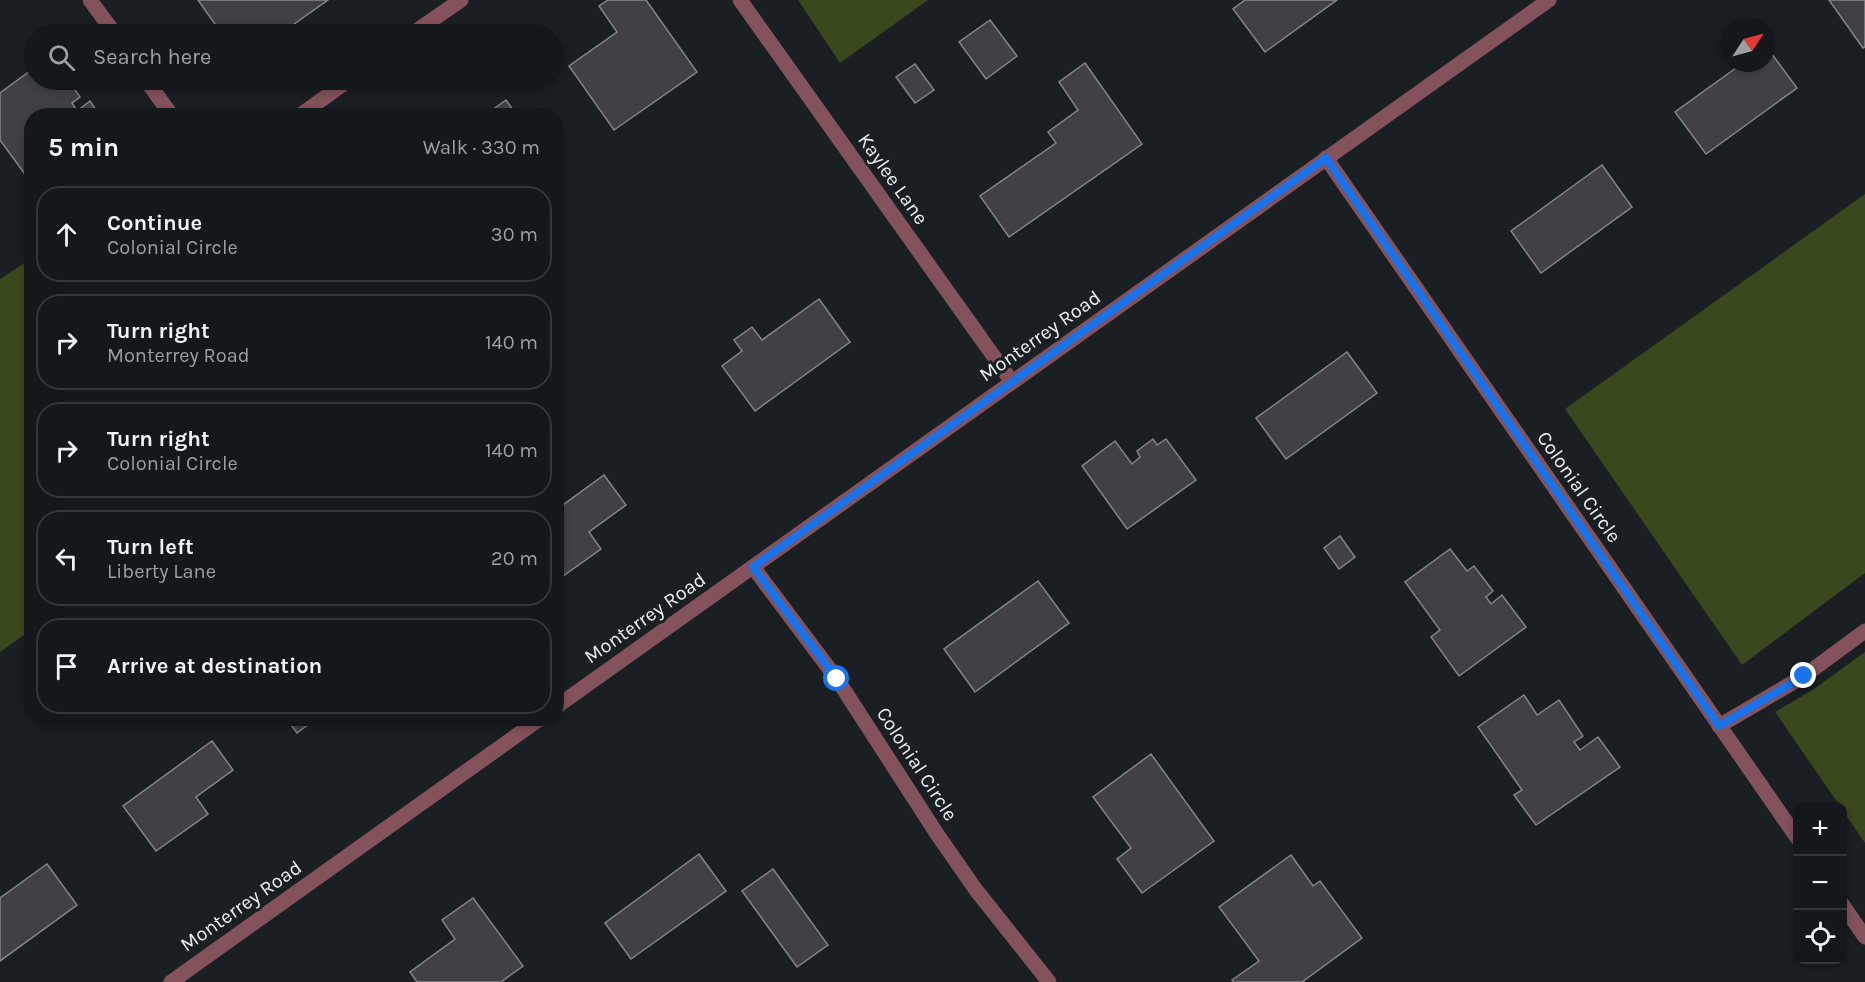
<!DOCTYPE html>
<meta charset="utf-8">
<style>
:root{--surface:#14171b;--page:#1d2024;--text:#f1f3f6;--muted:#9d9fa3;--line:#33363a}
body{margin:0;font-family:Karla,sans-serif;background:var(--page);color:var(--text)}
.controls{position:absolute;right:18px;bottom:18px;display:grid;overflow:hidden;border-radius:12px;box-shadow:0 3px 9px #0003}
.controls button{width:54px;height:54px;display:grid;place-items:center;padding:0;border:0;border-bottom:2px solid var(--line);background:var(--surface);color:var(--text);font:30px sans-serif}
.compass{position:absolute;left:1721px;top:18px;width:54px;height:54px;border-radius:50%;background:var(--surface);box-shadow:0 3px 9px #0003;rotate:54deg}
.stop{position:absolute;width:18px;height:18px;margin:-14px;border:4px solid #1a73e8;border-radius:50%;background:#fff}
.stop.end{background:#1a73e8;border-color:#fff;box-shadow:0 2px 6px #0008}
.list{margin:0;padding:0;list-style:none}
h2{display:flex;justify-content:space-between;align-items:center;height:78px;margin:0;padding:0 24px;font-size:26px}
h2 small{font-size:20px;font-weight:400;color:var(--muted)}
.list li{display:grid;grid-template-columns:39px 1fr auto;gap:18px;align-items:center;box-sizing:border-box;height:96px;margin:0 12px 12px;padding:0 12px;border:2px solid var(--line);border-radius:24px}
.list b{display:block;font-size:22px;white-space:nowrap}
.list p{margin:0;font-size:20px;white-space:nowrap;color:var(--muted)}
.list em{font-size:20px;font-style:normal;color:var(--muted)}
.icon{flex:none;width:33px;height:33px;fill:none;stroke:currentColor;stroke-width:2;stroke-linecap:round;stroke-linejoin:round}
.map{position:relative;flex:none;width:1865px;height:982px;overflow:hidden}
.search{position:absolute;background:var(--surface);box-shadow:0 3px 9px #0003;left:24px;top:24px;width:540px;height:66px;display:flex;align-items:center;gap:15px;box-sizing:border-box;padding:0 21px;border-radius:33px;color:var(--muted);font-size:22px}
.panel{position:absolute;background:var(--surface);box-shadow:0 3px 9px #0003;left:24px;top:108px;width:540px;height:618px;border-radius:24px}
.map>svg:first-child{display:block}
</style>
<div class="map">
<svg width="1865" height="982" viewBox="0 0 1865 982">
<rect width="100%" height="100%" fill="#1a1f24"/>
<g fill="#3a481d">
<path d="M 798,0 L 928,0 L 840,63 Z"/>
<path d="M 1865,194 L 1865,573 L 1742,665 L 1565,409 Z"/>
<path d="M 31,259 L 31,630 L 0,652 L 0,279 Z"/>
<path d="M 1865,652 L 1865,843 L 1843,811 L 1842,806 L 1840,806 L 1775,712 L 1814,689 Z"/>
</g>
<g fill="#414047" stroke="#84848c" stroke-width="1.5">
<path d="M 198,0 L 328,0 L 280,34 L 222,34 Z"/>
<path d="M 608,0 L 646,0 L 697,72 L 614,130 L 569,66 L 617,32 L 599,6 Z"/>
<path d="M 1245,0 L 1337,0 L 1265,52 L 1233,9 Z"/>
<path d="M 1829,0 L 1865,0 L 1865,47 L 1863,48 Z"/>
<path d="M 990,20 L 1017,56 L 986,79 L 959,42 Z"/>
<path d="M 1766,46 L 1797,88 L 1706,154 L 1675,112 L 1743,63 L 1766,63 Z"/>
<path d="M 1085,63 L 1142,144 L 1009,237 L 980,196 L 1056,143 L 1048,132 L 1078,110 L 1059,82 Z"/>
<path d="M 915,64 L 934,90 L 915,103 L 896,77 Z"/>
<path d="M 34,68 L 34,80 L 68,80 L 80,97 L 72,103 L 77,111 L 90,101 L 100,116 L 32,116 L 32,184 L 0,140 L 0,93 Z"/>
<path d="M 506,100 L 517,116 L 484,116 Z"/>
<path d="M 1602,165 L 1632,207 L 1541,273 L 1511,231 Z"/>
<path d="M 819,299 L 850,342 L 755,411 L 722,366 L 742,351 L 734,340 L 752,327 L 762,340 Z"/>
<path d="M 1347,352 L 1377,393 L 1286,459 L 1256,418 Z"/>
<path d="M 1153,439 L 1157,445 L 1166,439 L 1196,480 L 1127,529 L 1082,466 L 1115,441 L 1132,464 L 1140,457 L 1137,451 Z"/>
<path d="M 604,475 L 626,505 L 589,532 L 601,549 L 556,581 L 556,510 Z"/>
<path d="M 1340,536 L 1355,557 L 1339,569 L 1324,548 Z"/>
<path d="M 1450,549 L 1467,571 L 1474,566 L 1493,591 L 1486,597 L 1491,604 L 1502,595 L 1526,627 L 1459,676 L 1431,637 L 1440,630 L 1405,582 Z"/>
<path d="M 1038,581 L 1069,623 L 975,692 L 944,649 Z"/>
<path d="M 1524,695 L 1537,715 L 1559,700 L 1583,736 L 1574,742 L 1580,750 L 1598,737 L 1620,767 L 1536,825 L 1514,795 L 1522,790 L 1478,727 Z"/>
<path d="M 286,718 L 317,718 L 297,733 Z"/>
<path d="M 212,741 L 233,770 L 196,797 L 208,814 L 156,851 L 123,806 Z"/>
<path d="M 1151,754 L 1214,841 L 1142,893 L 1117,859 L 1131,848 L 1093,797 Z"/>
<path d="M 699,854 L 726,891 L 631,959 L 605,923 Z"/>
<path d="M 1291,855 L 1313,886 L 1320,881 L 1362,938 L 1302,982 L 1234,982 L 1232,980 L 1259,961 L 1219,907 Z"/>
<path d="M 47,864 L 77,905 L 0,961 L 0,898 Z"/>
<path d="M 773,869 L 828,945 L 797,967 L 742,891 Z"/>
<path d="M 473,898 L 523,966 L 501,982 L 417,982 L 410,972 L 455,939 L 442,920 Z"/>
</g>
<g fill="none" stroke-linecap="round" stroke-linejoin="round">
<g stroke="#84525b" stroke-width="15">
<path d="M 90,0 L 115,34"/>
<path d="M 740,0 L 1012,382"/>
<path d="M 412,34 L 461,0"/>
<path d="M 146,80 L 172,116"/>
<path d="M 299,116 L 349,80"/>
<path d="M 1326,158 L 1798,839"/>
<path d="M 753,567 L 837,679 L 937,834 L 976,890 L 1049,982"/>
<path d="M 556,707 L 1549,0"/>
<path d="M 1719,726 L 1804,676 L 1865,631"/>
<path d="M 1842,904 L 1865,937"/>
<path d="M 171,982 L 541,718"/>
</g>
</g>
<g fill="none" stroke-linecap="round" stroke-linejoin="round">
<path stroke="#1a73e8" stroke-width="8" d="M 837,679 L 753,567 L 1326,158 L 1719,726 L 1804,676"/>
</g>
<g text-anchor="middle" dominant-baseline="central" stroke-width="6" stroke-linejoin="round" paint-order="stroke">
<g font-size="20" fill="#eceff3" stroke="#1a1f24">
<text transform="translate(893 179) rotate(55)">Kaylee Lane</text>
<text transform="translate(1040 336) rotate(-35)">Monterrey Road</text>
<text transform="translate(1579 487) rotate(55)">Colonial Circle</text>
<text transform="translate(645 618) rotate(-35)">Monterrey Road</text>
<text transform="translate(917 764) rotate(57)">Colonial Circle</text>
<text transform="translate(241 906) rotate(-35)">Monterrey Road</text>
</g>
</g>
</svg>
<div class="controls">
<button>+</button>
<button>−</button>
<button><svg class="icon" aria-label="locate" viewBox="0 0 24 24"><circle cx="12" cy="12" r="6"/><path d="M12 2v4M12 18v4M2 12h4M18 12h4"/></svg></button>
</div>
<svg class="compass" viewBox="-18 -18 36 36"><path d="M0-13l5 13h-10z" fill="#e53935"/><path d="M0 13l5-13h-10z" fill="#9d9fa3"/></svg>
<div class="stop" style="left:837px;top:679px"></div>
<div class="stop end" style="left:1804px;top:676px"></div>
<div class="search"><svg class="icon" aria-label="search" viewBox="0 0 24 24"><circle cx="10" cy="10" r="6"/><path d="M15 15l6 6"/></svg>Search here</div>
<section class="panel">
<h2>5 min<small>Walk · 330 m</small></h2>
<ul class="list">
<li><svg class="icon" aria-label="ahead" viewBox="0 0 24 24"><path d="M12 20V5M6 11l6-6 6 6"/></svg><div><b>Continue</b><p>Colonial Circle</p></div><em>30 m</em></li>
<li><svg class="icon" aria-label="right" viewBox="0 0 24 24"><path d="M7 20v-9h11M14 6l5 5-5 5"/></svg><div><b>Turn right</b><p>Monterrey Road</p></div><em>140 m</em></li>
<li><svg class="icon" aria-label="right" viewBox="0 0 24 24"><path d="M7 20v-9h11M14 6l5 5-5 5"/></svg><div><b>Turn right</b><p>Colonial Circle</p></div><em>140 m</em></li>
<li><svg class="icon" aria-label="left" viewBox="0 0 24 24"><path d="M17 20v-9H6M10 6l-5 5 5 5"/></svg><div><b>Turn left</b><p>Liberty Lane</p></div><em>20 m</em></li>
<li><svg class="icon" aria-label="arrive" viewBox="0 0 24 24"><path d="M6 21V4h12l-3 4 3 4H6"/></svg><div><b>Arrive at destination</b></div></li>
</ul>
</section>
</div>
